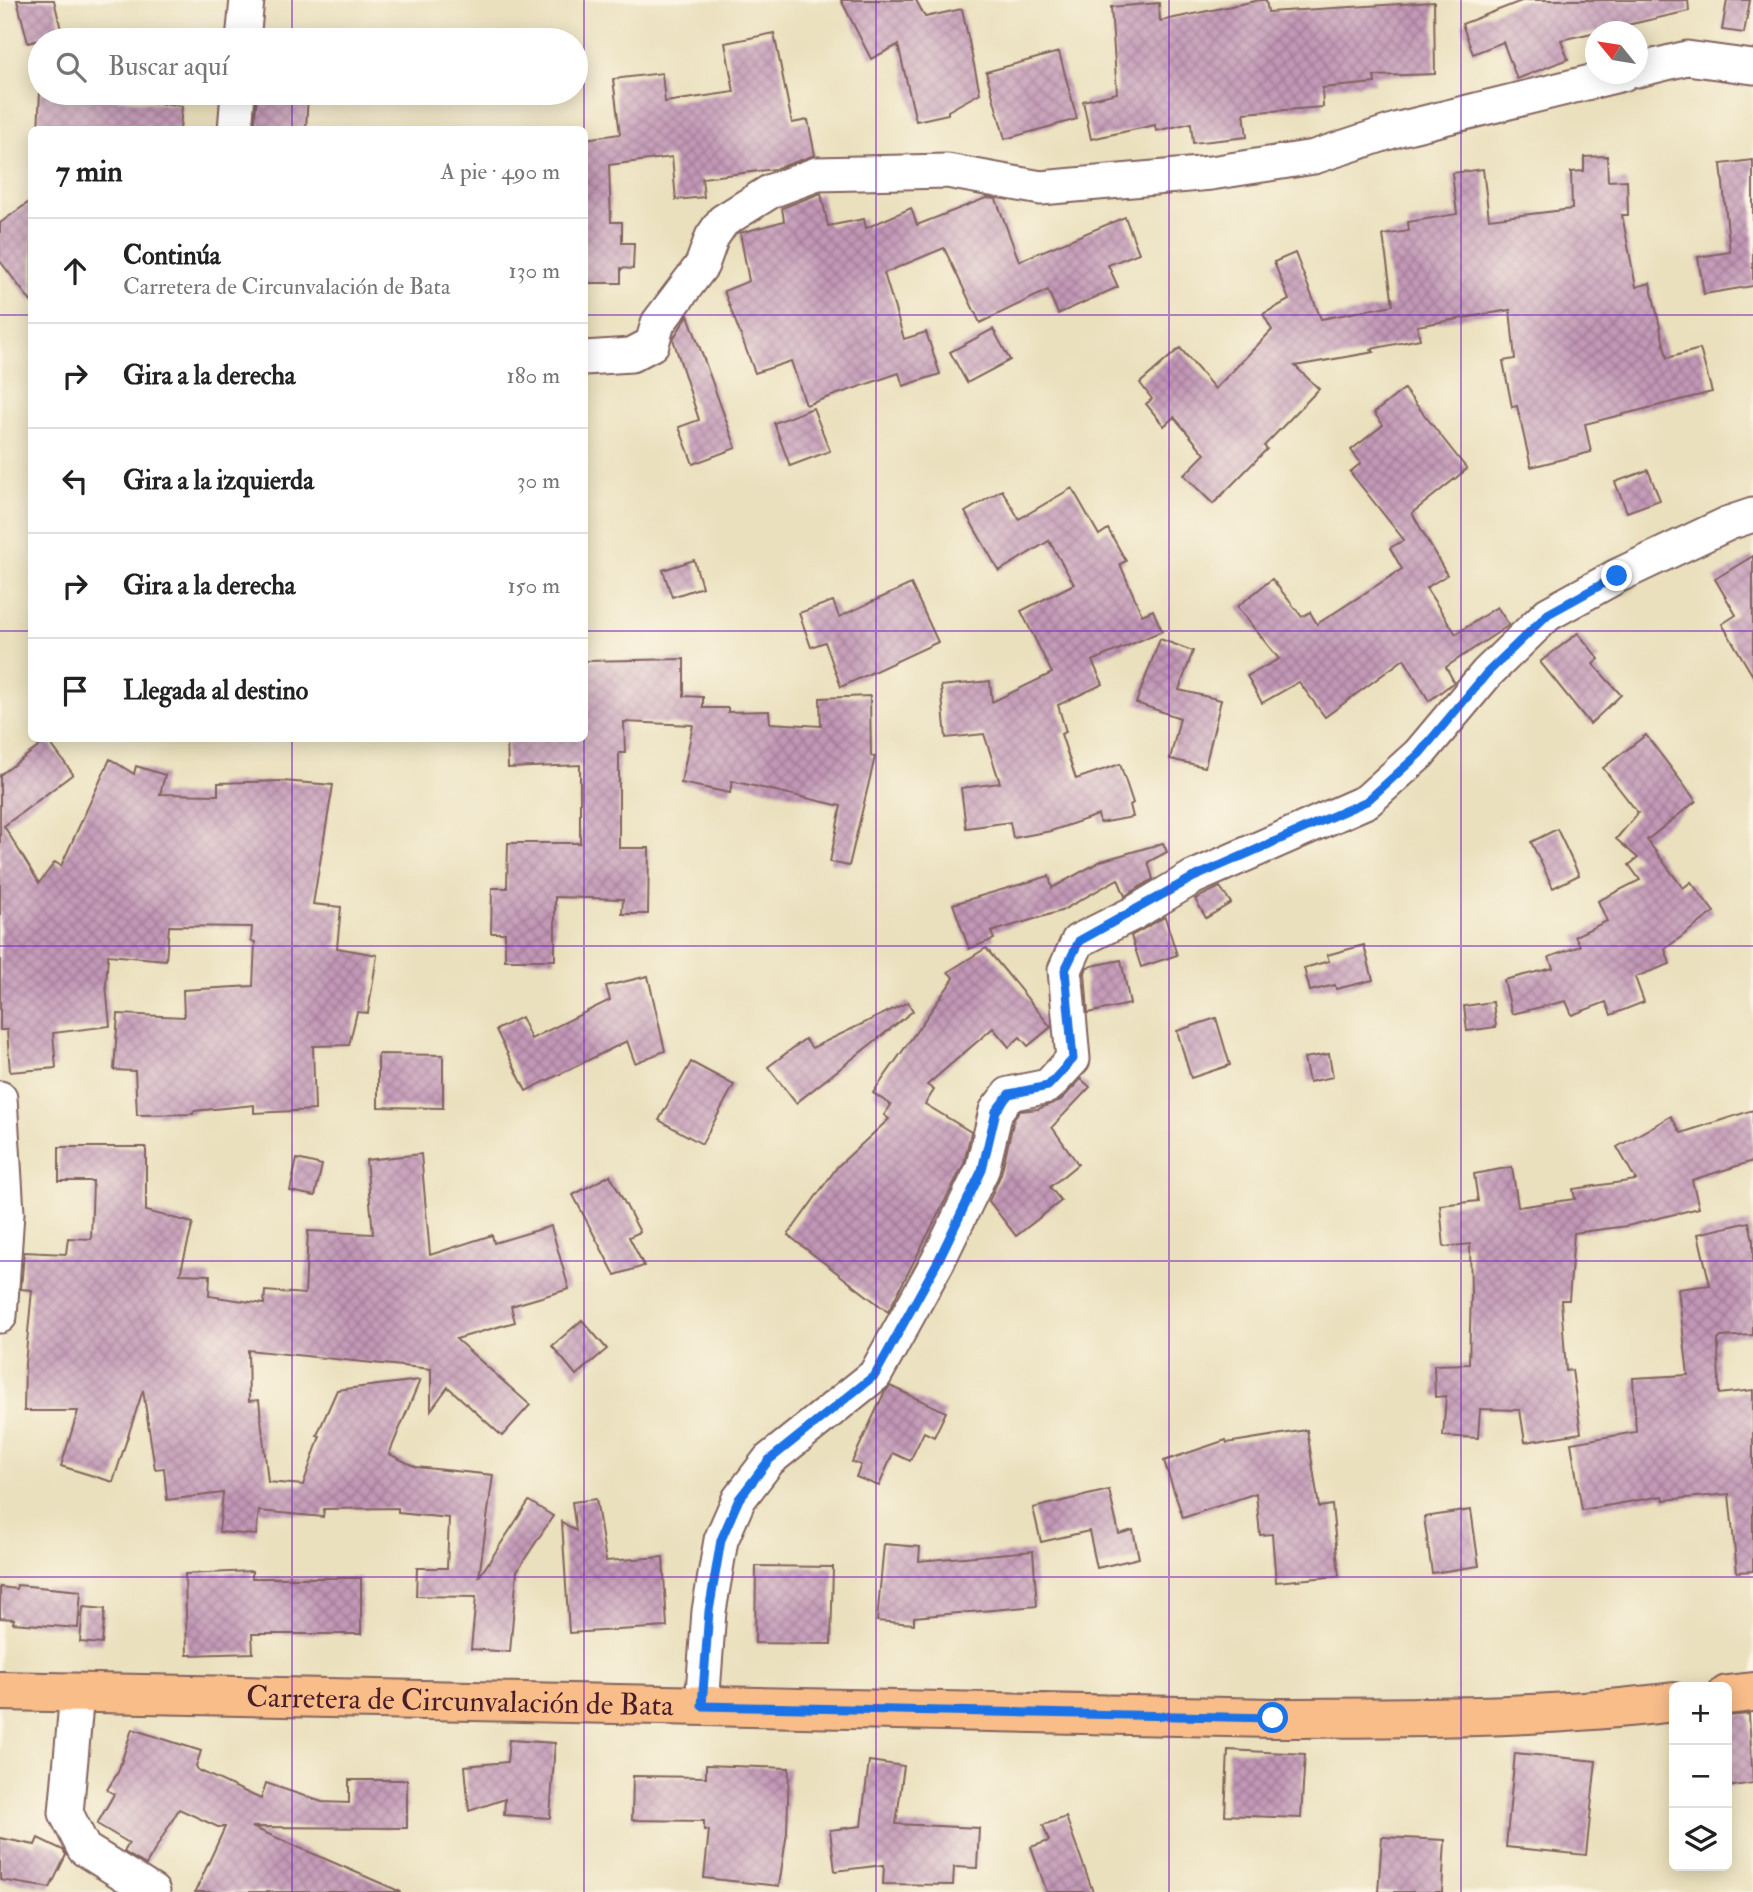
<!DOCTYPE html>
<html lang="es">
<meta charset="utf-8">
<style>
:root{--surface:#fff;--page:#f6f6f6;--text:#222;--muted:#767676;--line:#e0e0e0}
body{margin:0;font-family:"IM FELL Double Pica",serif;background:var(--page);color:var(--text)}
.controls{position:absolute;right:21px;bottom:21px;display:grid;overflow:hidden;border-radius:10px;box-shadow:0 4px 18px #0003}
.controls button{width:63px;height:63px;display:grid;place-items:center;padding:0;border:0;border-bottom:2px solid var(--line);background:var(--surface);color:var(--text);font:35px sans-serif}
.compass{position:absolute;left:1585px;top:21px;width:63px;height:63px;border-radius:50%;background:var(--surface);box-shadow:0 4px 18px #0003;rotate:300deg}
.stop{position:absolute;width:21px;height:21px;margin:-16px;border:5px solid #1a73e8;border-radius:50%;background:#fff}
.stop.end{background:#1a73e8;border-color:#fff;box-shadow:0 2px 7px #0008}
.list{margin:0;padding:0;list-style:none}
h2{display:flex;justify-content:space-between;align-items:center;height:91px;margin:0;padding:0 28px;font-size:30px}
h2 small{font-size:23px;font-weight:400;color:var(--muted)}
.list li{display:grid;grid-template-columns:46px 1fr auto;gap:21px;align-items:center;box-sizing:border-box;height:105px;padding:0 28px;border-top:2px solid var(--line)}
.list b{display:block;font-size:26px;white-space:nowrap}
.list p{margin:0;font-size:23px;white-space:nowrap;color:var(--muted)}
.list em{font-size:23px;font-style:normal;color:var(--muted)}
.icon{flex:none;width:38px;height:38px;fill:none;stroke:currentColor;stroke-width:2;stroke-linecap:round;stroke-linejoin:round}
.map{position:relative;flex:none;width:1753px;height:1892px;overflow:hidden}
.search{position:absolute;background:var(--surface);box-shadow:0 4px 18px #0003;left:28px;top:28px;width:560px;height:77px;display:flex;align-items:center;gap:18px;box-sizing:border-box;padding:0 24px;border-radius:38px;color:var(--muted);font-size:26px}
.panel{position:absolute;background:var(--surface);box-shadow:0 4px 18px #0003;left:28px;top:126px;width:560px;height:616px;border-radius:10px}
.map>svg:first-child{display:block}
</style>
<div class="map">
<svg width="1753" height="1892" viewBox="0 0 1753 1892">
<defs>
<pattern id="building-cross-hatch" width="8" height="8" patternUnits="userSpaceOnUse" patternTransform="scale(1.75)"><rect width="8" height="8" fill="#c298b7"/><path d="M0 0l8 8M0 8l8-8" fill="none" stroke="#a07b95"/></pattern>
</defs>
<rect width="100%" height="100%" fill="#fcf5e5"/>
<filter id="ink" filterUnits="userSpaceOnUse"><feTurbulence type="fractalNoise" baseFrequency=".0143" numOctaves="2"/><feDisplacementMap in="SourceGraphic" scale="14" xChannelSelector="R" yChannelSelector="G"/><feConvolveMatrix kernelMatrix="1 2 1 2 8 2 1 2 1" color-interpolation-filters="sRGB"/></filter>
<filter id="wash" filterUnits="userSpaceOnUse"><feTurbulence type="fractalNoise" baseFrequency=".00686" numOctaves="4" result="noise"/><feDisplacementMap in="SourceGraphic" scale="28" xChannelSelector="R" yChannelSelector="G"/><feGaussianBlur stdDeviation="1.57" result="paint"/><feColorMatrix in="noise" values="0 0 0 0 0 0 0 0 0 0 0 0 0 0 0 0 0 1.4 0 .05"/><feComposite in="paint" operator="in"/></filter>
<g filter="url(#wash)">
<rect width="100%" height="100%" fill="#eae0bd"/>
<g id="blocks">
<g fill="url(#building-cross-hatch)">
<path d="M 17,0 L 54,0 L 62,34 L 28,43 Z"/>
<path d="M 841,0 L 916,0 L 925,17 L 962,9 L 980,93 L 948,111 L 948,114 L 916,121 L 898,45 L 871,59 Z"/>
<path d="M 1260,0 L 1266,0 L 1268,12 L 1434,2 L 1435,74 L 1374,76 L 1375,83 L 1322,88 L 1323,107 L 1244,113 L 1247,137 L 1193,143 L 1191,123 L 1156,131 L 1155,125 L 1091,139 L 1083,101 L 1117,93 L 1111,7 L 1159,3 L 1160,21 Z"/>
<path d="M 1524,0 L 1688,0 L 1689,11 L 1561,40 L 1568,59 L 1517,79 L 1503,42 L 1473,54 L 1462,24 Z"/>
<path d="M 1727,0 L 1750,0 L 1744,33 L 1722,30 Z"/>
<path d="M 774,33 L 792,123 L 808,120 L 815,155 L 775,169 L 702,178 L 704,197 L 676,200 L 672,157 L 609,165 L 611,222 L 622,222 L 622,243 L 634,243 L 633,269 L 621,268 L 621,283 L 584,283 L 584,139 L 620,134 L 613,79 L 662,73 L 665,102 L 734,92 L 725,43 Z"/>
<path d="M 1059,52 L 1077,119 L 1005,139 L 986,72 Z"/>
<path d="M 40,92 L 101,94 L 100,97 L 182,106 L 180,130 L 38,130 Z"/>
<path d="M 257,93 L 308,93 L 306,130 L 254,130 Z"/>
<path d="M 1607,156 L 1608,181 L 1627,180 L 1628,215 L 1622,215 L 1636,287 L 1650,283 L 1667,358 L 1700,349 L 1712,392 L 1585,424 L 1591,452 L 1531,467 L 1517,406 L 1512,407 L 1503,361 L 1515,359 L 1510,310 L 1417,326 L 1420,339 L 1371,349 L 1374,352 L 1295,366 L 1319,389 L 1264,446 L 1267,449 L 1213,504 L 1184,475 L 1205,454 L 1174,417 L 1164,426 L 1146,404 L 1152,399 L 1140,383 L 1180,348 L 1215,389 L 1272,330 L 1263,314 L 1289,300 L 1274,262 L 1295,253 L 1321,319 L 1393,305 L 1383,235 L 1409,231 L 1408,222 L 1457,214 L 1452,173 L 1483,169 L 1489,219 L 1572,209 L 1571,172 L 1584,171 L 1584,157 Z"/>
<path d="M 1753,160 L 1753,286 L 1704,294 L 1698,257 L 1730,252 L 1721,164 Z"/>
<path d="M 821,193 L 828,226 L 864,219 L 866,228 L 911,208 L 917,225 L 986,198 L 996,199 L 1019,261 L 1125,217 L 1139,253 L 1108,265 L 1118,287 L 1058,314 L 1048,290 L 980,323 L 944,248 L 884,273 L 904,339 L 926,332 L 940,374 L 903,386 L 899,373 L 806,405 L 791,361 L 755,373 L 724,291 L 749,281 L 740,233 L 784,221 L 782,208 Z"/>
<path d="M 32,200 L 32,303 L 0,261 L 0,223 Z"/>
<path d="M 688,315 L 736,448 L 693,464 L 679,427 L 699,420 L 673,339 Z"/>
<path d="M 993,329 L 1010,360 L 967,383 L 950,352 Z"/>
<path d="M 1404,389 L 1467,469 L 1412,513 L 1447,575 L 1426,588 L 1456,634 L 1497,607 L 1509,625 L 1446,667 L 1454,682 L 1429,701 L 1404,659 L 1325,717 L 1299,682 L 1262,703 L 1247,676 L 1279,659 L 1237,607 L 1272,579 L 1302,617 L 1310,612 L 1317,624 L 1402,569 L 1390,548 L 1404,540 L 1350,472 L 1361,463 L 1351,450 L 1383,425 L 1374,413 Z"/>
<path d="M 813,408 L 830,451 L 790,466 L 774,423 Z"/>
<path d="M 1648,470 L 1660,500 L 1627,512 L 1615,482 Z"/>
<path d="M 1072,488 L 1099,535 L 1108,529 L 1126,561 L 1120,564 L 1142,615 L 1153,610 L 1162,631 L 1092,661 L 1103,684 L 1058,705 L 1066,732 L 1061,734 L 1076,779 L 1120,764 L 1133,803 L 1130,805 L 1133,817 L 1100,823 L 1098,815 L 1051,831 L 1013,838 L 1010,822 L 966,828 L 961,788 L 1000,783 L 984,734 L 946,738 L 941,686 L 990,681 L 992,702 L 1052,673 L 1021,611 L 1074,584 L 1049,541 L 999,571 L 965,512 L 1002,490 L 1019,519 Z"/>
<path d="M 1753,556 L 1753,676 L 1722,624 L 1736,615 L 1715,579 Z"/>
<path d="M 694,560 L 702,587 L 672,597 L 663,570 Z"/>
<path d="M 911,584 L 938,642 L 841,687 L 825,642 L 811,647 L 799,613 L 833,601 L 839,617 Z"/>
<path d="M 1578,633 L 1599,659 L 1593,664 L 1621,695 L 1590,724 L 1540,662 Z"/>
<path d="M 1160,639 L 1193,651 L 1179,690 L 1221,700 L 1205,767 L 1170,759 L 1180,718 L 1136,703 Z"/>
<path d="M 684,659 L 684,696 L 703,697 L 703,708 L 728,708 L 728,712 L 769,711 L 770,723 L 821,726 L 820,698 L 870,696 L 871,756 L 875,757 L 849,866 L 830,862 L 841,806 L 732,781 L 730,793 L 681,783 L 693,725 L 624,722 L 625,753 L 619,753 L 619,848 L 649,848 L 648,914 L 622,914 L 623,899 L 555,897 L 555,960 L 505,960 L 505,933 L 491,933 L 492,888 L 507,888 L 508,843 L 580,843 L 580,765 L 508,768 L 507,738 L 584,738 L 584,661 Z"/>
<path d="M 1646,735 L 1696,801 L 1647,840 L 1683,888 L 1691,882 L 1714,912 L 1665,949 L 1670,964 L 1635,977 L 1644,1002 L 1611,1015 L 1606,1002 L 1572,1015 L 1566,1001 L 1512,1014 L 1504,980 L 1553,968 L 1549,957 L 1580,946 L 1575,936 L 1607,921 L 1598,901 L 1640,880 L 1629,865 L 1638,858 L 1616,839 L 1638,813 L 1603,768 Z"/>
<path d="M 48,740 L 73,774 L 4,826 L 39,883 L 55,862 L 61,866 L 110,759 L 134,774 L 136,766 L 165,775 L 160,794 L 218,795 L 218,783 L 282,781 L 333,785 L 313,904 L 341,907 L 337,948 L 377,955 L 368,1013 L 357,1012 L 349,1045 L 313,1046 L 315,1110 L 254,1113 L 254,1105 L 194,1111 L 193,1114 L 137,1115 L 135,1071 L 114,1070 L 118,1014 L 184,1017 L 183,990 L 253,986 L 255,942 L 251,941 L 252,927 L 169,926 L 166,960 L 108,955 L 106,985 L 110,1026 L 53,1033 L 56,1068 L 10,1072 L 7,1030 L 0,1030 L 0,775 Z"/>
<path d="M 1557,829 L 1579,875 L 1553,888 L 1531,842 Z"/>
<path d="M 1163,843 L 1167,852 L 1148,862 L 1153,879 L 1125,896 L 1118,879 L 1061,911 L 991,932 L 994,939 L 969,949 L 953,904 L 1049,876 L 1052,888 L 1101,861 Z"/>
<path d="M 1220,887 L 1231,903 L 1206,918 L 1195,899 Z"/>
<path d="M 1165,917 L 1177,955 L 1141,967 L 1131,936 Z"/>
<path d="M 1364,945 L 1373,980 L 1336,989 L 1335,985 L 1310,991 L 1304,968 L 1329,961 L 1327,955 Z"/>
<path d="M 986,948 L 1051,1027 L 1028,1046 L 1020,1037 L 1009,1047 L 993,1028 L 927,1085 L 934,1090 L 925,1104 L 971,1132 L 964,1164 L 888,1312 L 788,1235 L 838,1166 L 889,1119 L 884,1115 L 891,1105 L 873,1093 L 954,978 L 948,972 Z"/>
<path d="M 1121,960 L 1130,1004 L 1088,1013 L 1085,973 L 1087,967 Z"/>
<path d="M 648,976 L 665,1051 L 635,1063 L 627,1041 L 526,1091 L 496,1030 L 521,1017 L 531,1039 L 610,1000 L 606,986 Z"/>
<path d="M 908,1002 L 913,1011 L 796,1103 L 768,1067 L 805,1039 L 812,1048 Z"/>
<path d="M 1493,1002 L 1496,1027 L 1467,1031 L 1464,1006 Z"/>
<path d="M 1216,1018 L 1230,1065 L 1191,1078 L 1177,1031 Z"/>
<path d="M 378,1054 L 443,1055 L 443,1108 L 378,1107 Z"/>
<path d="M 1329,1054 L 1333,1077 L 1309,1082 L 1304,1058 Z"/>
<path d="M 691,1062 L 734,1085 L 702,1144 L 659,1120 Z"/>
<path d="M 1081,1079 L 1090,1087 L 1052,1127 L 1078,1164 L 1050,1187 L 1061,1201 L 1016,1236 L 989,1201 L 1001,1174 L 1014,1119 L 1020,1111 L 1038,1109 L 1061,1100 Z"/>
<path d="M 1753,1110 L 1753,1161 L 1692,1180 L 1699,1208 L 1627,1226 L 1574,1233 L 1569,1300 L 1561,1300 L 1566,1371 L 1572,1370 L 1581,1433 L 1525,1442 L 1520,1410 L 1480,1409 L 1478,1438 L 1443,1436 L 1446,1396 L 1435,1397 L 1434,1365 L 1469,1364 L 1471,1294 L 1470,1244 L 1444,1247 L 1440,1205 L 1478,1201 L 1474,1174 L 1512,1167 L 1518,1207 L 1575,1199 L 1573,1189 L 1636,1180 L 1617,1147 L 1671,1116 L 1681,1133 Z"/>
<path d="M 59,1147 L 146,1147 L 146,1211 L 193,1223 L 180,1274 L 210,1275 L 209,1296 L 264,1304 L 265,1291 L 305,1294 L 308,1231 L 373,1234 L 366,1160 L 421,1154 L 430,1255 L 492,1235 L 494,1243 L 551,1226 L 569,1289 L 511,1306 L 515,1322 L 456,1339 L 530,1405 L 502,1436 L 448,1387 L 431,1410 L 431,1369 L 248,1350 L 249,1401 L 259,1400 L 268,1482 L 303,1485 L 320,1436 L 317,1435 L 337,1390 L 420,1380 L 389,1454 L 416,1467 L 493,1475 L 479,1577 L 529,1501 L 553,1516 L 517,1571 L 510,1652 L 471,1649 L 476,1597 L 416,1596 L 417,1568 L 447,1568 L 449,1518 L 398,1513 L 398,1508 L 324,1509 L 323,1517 L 259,1511 L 256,1535 L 219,1532 L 223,1493 L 167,1500 L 164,1468 L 155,1469 L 143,1390 L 113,1482 L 61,1466 L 78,1411 L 24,1411 L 25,1364 L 32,1290 L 21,1289 L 24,1252 L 66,1254 L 68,1238 L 91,1239 L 93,1181 L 59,1181 Z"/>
<path d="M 297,1159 L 322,1165 L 315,1196 L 290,1191 Z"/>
<path d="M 610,1175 L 640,1232 L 629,1237 L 644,1266 L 615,1275 L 573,1195 Z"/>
<path d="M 1749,1222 L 1753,1240 L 1753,1335 L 1721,1337 L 1718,1340 L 1719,1394 L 1753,1390 L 1753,1571 L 1737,1572 L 1729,1494 L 1664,1500 L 1663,1496 L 1582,1510 L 1571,1443 L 1636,1432 L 1633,1378 L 1688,1375 L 1678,1289 L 1710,1285 L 1698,1234 Z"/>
<path d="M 582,1320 L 607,1349 L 576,1375 L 552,1346 Z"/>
<path d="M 890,1386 L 946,1412 L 934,1437 L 924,1432 L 910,1461 L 893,1453 L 879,1486 L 856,1477 L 861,1465 L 852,1462 L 884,1393 Z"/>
<path d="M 1307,1430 L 1319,1507 L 1332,1505 L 1339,1576 L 1276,1582 L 1272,1534 L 1260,1535 L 1256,1493 L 1183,1518 L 1164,1461 L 1226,1440 L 1227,1443 Z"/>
<path d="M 1109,1490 L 1119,1534 L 1133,1530 L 1139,1558 L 1097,1568 L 1089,1531 L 1041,1542 L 1033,1508 Z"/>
<path d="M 596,1499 L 606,1561 L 663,1557 L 667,1627 L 569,1633 L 562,1522 L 576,1531 L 572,1502 Z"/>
<path d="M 1471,1510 L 1479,1566 L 1432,1573 L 1424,1517 Z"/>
<path d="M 884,1544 L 920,1547 L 919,1561 L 1033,1551 L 1037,1606 L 914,1617 L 914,1624 L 877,1621 Z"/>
<path d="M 756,1566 L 833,1567 L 831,1644 L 755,1643 Z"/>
<path d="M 252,1571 L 252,1578 L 361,1578 L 361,1634 L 252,1634 L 253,1653 L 187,1655 L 185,1574 Z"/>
<path d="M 17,1585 L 81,1591 L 78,1628 L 13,1623 L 14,1619 L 0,1618 L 0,1587 L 16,1589 Z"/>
<path d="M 83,1607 L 105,1609 L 102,1644 L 80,1642 Z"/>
<path d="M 1749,1714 L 1753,1783 L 1727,1787 L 1727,1716 Z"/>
<path d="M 132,1729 L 201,1751 L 196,1766 L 198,1770 L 261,1799 L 266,1783 L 322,1802 L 349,1803 L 349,1780 L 407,1780 L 407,1828 L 252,1827 L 401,1892 L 195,1892 L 225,1827 L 218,1827 L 179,1809 L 146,1865 L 124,1852 L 129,1843 L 97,1824 L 114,1794 L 107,1790 L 118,1772 Z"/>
<path d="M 509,1740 L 555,1743 L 550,1818 L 504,1815 L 505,1799 L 469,1811 L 465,1766 L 507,1762 Z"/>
<path d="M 1228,1750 L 1305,1754 L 1301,1818 L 1225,1815 Z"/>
<path d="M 1515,1753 L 1596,1761 L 1586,1855 L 1506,1847 Z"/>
<path d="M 869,1761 L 904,1766 L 896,1824 L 979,1828 L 977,1868 L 954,1867 L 953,1885 L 883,1884 L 884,1865 L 835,1871 L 830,1830 L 861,1826 Z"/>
<path d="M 706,1765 L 789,1768 L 787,1832 L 779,1886 L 704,1878 L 709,1830 L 704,1830 L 704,1821 L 632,1820 L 633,1776 L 706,1777 Z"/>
<path d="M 1066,1817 L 1093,1892 L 1047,1892 L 1031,1847 L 1049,1841 L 1043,1825 Z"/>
<path d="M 1382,1837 L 1445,1840 L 1442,1892 L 1378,1892 Z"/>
<path d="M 0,1838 L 35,1845 L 38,1838 L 63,1850 L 66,1855 L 50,1888 L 0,1880 Z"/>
</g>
</g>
</g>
<g filter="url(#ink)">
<use href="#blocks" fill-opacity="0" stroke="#82635e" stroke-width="2"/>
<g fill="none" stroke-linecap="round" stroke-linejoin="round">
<g stroke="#82635e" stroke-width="37">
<g id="minor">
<path d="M 243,40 L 247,0"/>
<path d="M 1638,70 L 1687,58 L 1753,67"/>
<path d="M 235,130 L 238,93"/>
<path d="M 584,358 L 631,355 L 652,344 L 658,323 L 702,265 L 712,237 L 723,221 L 771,191 L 817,174 L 947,171 L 1041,188 L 1211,173 L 1314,157 L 1399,129 L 1623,74"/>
<path d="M 0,1098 L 7,1213 L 0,1316"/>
<path d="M 77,1693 L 66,1813 L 84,1849 L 153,1892"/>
<path d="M 702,1706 L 709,1611 L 721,1540 L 739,1499 L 769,1460 L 875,1375 L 938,1261 L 982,1170 L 996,1111 L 1009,1094 L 1048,1086 L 1073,1059 L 1065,970 L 1078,941 L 1134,913 L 1192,878 L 1367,801 L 1419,754 L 1487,673 L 1548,614 L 1617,576 L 1729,523 L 1753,515"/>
</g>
</g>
<g stroke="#82635e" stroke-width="42">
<g id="primary">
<path id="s1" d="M 0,1691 L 1273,1718 C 1407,1717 1542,1719 1674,1702"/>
<path d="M 1727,1695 L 1753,1692"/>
</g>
</g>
<use href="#minor" stroke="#fff" stroke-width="33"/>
<use href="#primary" stroke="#f8bd89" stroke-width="38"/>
</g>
</g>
<g fill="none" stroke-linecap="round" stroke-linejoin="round" filter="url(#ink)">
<path stroke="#1a73e8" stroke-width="9" d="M 1273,1718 L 702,1706 L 709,1611 L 721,1540 L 739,1499 L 769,1460 L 875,1375 L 938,1261 L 982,1170 L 996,1111 L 1009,1094 L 1048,1086 L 1073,1059 L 1065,970 L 1079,941 L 1192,878 L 1367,801 L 1419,754 L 1487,673 L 1548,614 L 1617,576"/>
</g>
<path fill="none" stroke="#7b2cbf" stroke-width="2" stroke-opacity="0.55" d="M 292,0 L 292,40M 584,0 L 584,130M 876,0 L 876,1892M 1169,0 L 1169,1892M 1461,0 L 1461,1892M 292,93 L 292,130M 0,315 L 32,315M 584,315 L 1753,315M 0,631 L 32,631M 584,631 L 1753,631M 292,738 L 292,1892M 584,738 L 584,1892M 0,946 L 1753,946M 0,1261 L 1753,1261M 0,1577 L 1753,1577"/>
<g text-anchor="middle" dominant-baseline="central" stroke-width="5" stroke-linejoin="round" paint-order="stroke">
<g font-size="30" fill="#4a1f2b" stroke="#fcf5e5">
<text stroke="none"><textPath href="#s1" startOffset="460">Carretera de Circunvalación de Bata</textPath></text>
</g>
</g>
</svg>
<div class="controls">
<button>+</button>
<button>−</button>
<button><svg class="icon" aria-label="layers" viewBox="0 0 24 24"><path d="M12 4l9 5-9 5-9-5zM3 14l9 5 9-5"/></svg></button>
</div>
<svg class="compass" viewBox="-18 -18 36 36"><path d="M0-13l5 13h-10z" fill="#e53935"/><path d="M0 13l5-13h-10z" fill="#767676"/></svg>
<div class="stop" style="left:1273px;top:1718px"></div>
<div class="stop end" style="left:1617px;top:576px"></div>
<div class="search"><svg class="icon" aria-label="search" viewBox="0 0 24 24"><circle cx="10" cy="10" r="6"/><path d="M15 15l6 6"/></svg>Buscar aquí</div>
<section class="panel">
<h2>7 min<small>A pie · 490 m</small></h2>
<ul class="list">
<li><svg class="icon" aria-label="ahead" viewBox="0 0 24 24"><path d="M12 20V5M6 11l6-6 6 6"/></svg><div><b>Continúa</b><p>Carretera de Circunvalación de Bata</p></div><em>130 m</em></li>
<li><svg class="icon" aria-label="right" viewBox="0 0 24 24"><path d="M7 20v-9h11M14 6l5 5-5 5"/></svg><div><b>Gira a la derecha</b></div><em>180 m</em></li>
<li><svg class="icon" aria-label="left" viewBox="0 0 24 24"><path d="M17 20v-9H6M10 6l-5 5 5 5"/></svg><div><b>Gira a la izquierda</b></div><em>30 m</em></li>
<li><svg class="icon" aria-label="right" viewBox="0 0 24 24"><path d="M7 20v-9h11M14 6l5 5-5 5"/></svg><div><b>Gira a la derecha</b></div><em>150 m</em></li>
<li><svg class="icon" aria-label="arrive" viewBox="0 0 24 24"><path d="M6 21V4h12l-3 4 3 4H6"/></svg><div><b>Llegada al destino</b></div></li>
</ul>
</section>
</div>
